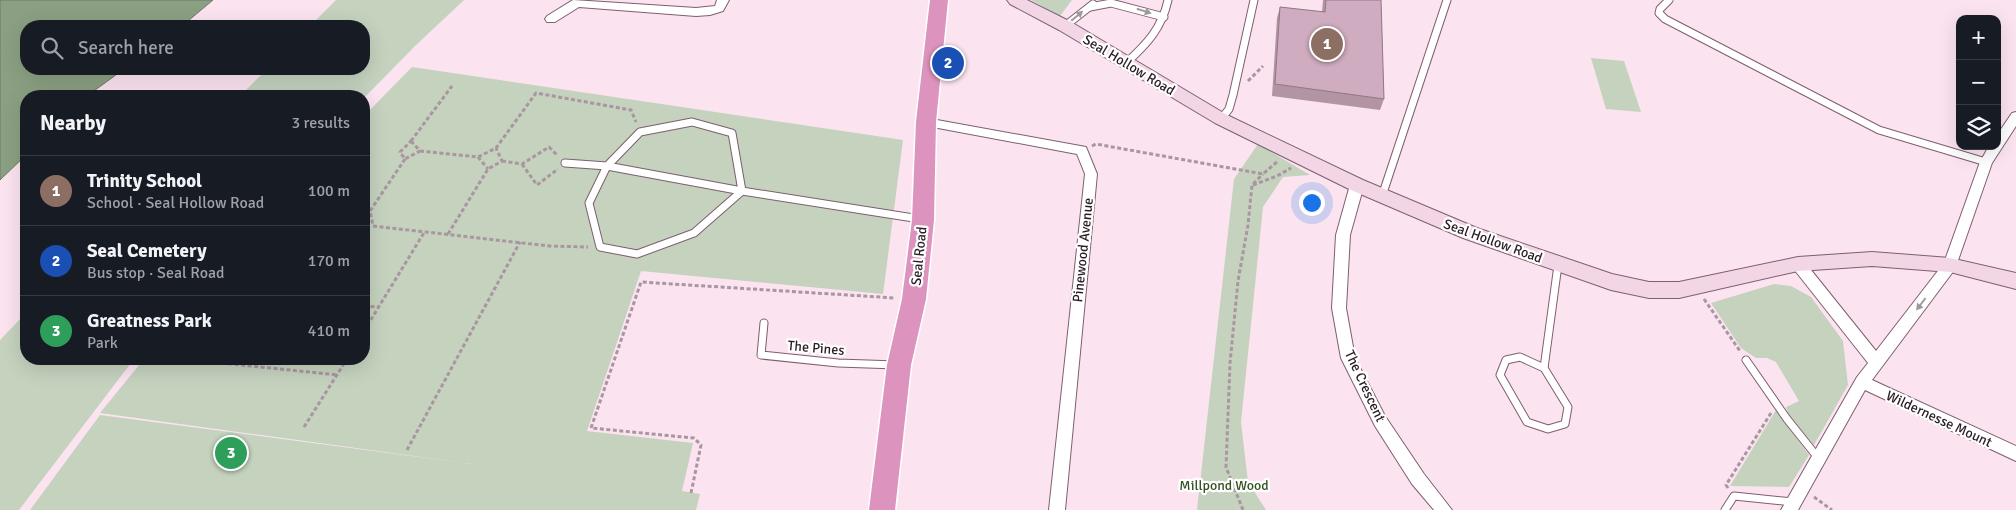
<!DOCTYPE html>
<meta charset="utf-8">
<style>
:root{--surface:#171b24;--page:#20242c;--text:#f1f3f6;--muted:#9ea1a6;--line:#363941;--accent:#9db98a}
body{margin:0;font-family:Signika,sans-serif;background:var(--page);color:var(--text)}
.controls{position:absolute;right:15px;top:15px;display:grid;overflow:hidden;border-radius:10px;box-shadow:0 5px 20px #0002}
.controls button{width:45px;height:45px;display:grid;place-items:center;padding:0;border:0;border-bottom:1px solid var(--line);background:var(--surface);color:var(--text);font:25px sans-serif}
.you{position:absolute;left:1311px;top:202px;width:18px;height:18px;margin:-12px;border:4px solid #fff;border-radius:50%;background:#1a73e8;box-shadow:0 0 0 8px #1a73e833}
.badge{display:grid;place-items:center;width:32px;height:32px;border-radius:50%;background:var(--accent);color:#fff;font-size:16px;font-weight:700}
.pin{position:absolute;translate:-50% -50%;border:2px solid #fff;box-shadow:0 1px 5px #0006}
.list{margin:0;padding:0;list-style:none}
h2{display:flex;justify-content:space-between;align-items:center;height:65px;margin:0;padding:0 20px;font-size:21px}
h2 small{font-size:16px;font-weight:400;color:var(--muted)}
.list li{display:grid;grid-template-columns:32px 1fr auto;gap:15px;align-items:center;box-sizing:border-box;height:70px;padding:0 20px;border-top:1px solid var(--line)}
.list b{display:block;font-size:19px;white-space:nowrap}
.list p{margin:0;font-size:16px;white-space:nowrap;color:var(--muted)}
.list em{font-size:16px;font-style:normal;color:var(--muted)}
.icon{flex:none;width:28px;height:28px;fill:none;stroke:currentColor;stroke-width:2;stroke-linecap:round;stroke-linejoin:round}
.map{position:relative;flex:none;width:2016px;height:510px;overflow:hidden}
.search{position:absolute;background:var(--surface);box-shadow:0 5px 20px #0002;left:20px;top:20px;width:350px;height:55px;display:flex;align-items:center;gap:12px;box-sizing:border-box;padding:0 18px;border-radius:20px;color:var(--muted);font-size:19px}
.panel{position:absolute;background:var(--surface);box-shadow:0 5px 20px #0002;left:20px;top:90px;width:350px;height:275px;border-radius:20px}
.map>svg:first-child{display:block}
</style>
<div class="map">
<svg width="2016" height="510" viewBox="0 0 2016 510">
<rect width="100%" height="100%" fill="#fbe4f0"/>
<g fill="#c4d2be">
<path d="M 336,0 L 464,0 L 415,46 L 364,98 L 364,96 L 240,96 L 267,69 L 364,69 L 364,26 L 310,26 Z"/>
<path d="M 1031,0 L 1072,0 L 1060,16 Z"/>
<path d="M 1591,58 L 1624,61 L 1641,112 L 1606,109 Z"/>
<path d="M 412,67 L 903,140 L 883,294 L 641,271 L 587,431 L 693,443 L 682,491 L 700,494 L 696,510 L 30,510 L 100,415 L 472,464 L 100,413 L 144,359 L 364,359 L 364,116 Z"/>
<path d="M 1258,144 L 1310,175 L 1283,177 L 1263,207 L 1241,422 L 1248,482 L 1266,510 L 1197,510 L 1234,179 Z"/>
<path d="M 1774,284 L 1791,286 L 1811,297 L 1843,341 L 1848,385 L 1814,445 L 1789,416 L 1786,407 L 1799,401 L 1776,362 L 1767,358 L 1756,358 L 1741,348 L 1711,303 Z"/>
<path d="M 26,313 L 26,359 L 134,359 L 19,510 L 0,510 L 0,340 Z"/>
<path d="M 1776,410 L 1809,455 L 1789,487 L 1730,486 Z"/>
</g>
<path fill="#8ba082" stroke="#6e7966" d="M 0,0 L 213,0 L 182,26 L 26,26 L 26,69 L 124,69 L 87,96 L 26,96 L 26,155 L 0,180 Z"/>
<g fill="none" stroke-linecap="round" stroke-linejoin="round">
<g stroke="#7e5e6f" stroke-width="9">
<g id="service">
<path d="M 1669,0 L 1660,9 L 1659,13 L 1665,19 L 1879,130 L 1986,162"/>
<path d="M 1090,7 L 1111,3 L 1164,17"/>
<path d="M 1065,26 L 1093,4"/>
<path d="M 1126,63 C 1147,44 1162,28 1168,0"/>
<path d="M 1221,119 L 1229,109 L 1233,95 L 1254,0"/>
<path d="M 565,163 L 607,166 L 640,132 L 692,122 L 732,133 L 742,191 L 920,219"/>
<path d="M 607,166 L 742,191 L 694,233 L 637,254 L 600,247 L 589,203 Z"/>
<path d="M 1382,196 L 1447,0"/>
<path d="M 764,323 L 761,355 L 838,363 L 897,365"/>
<path d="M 1520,357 L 1544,368 L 1568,407 L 1565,424 L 1548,429 L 1527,422 L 1500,375 L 1506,360 Z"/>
<path d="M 1746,360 L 1787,419 L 1819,459"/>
<path d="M 1544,368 L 1558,265"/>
<path d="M 1725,510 L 1734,496 L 1793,502"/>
</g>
</g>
<g stroke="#7e5e6f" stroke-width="2">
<g id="minor">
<path d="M 573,0 L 696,8 L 715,6 L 717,0 L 729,0 L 723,11 L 710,15 L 696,16 L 579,7 L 555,22 L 547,22 L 545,19 L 547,16 Z"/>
<path d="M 2016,112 L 2016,126 L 1992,163 L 1955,269 L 1872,380 L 2016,446 L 2016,461 L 1865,390 L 1798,510 L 1781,510 L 1857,377 L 1868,363 L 1793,268 L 1791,264 L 1793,260 L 1798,259 L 1803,260 L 1876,351 L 1944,263 L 1980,162 L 1989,146 L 1997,146 L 1997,135 L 2012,113 Z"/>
<path d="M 926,118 L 1086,147 L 1097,174 L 1065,510 L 1049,510 L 1085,174 L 1077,154 L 922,125 L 920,122 Z"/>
<path d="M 1357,180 L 1362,182 L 1364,185 L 1350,235 L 1346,308 L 1355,358 L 1385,416 L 1424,474 L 1452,510 L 1434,510 L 1412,484 L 1375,426 L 1341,358 L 1332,308 L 1336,235 L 1350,185 L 1352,182 Z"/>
</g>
</g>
<g stroke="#7e5e6f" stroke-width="2">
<path id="secondary" d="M 1007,0 L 1027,0 L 1071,22 L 1227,115 L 1363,180 L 1477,228 L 1612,274 L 1649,282 L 1679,282 L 1798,257 L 1872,252 L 1950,258 L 2016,273 L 2016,289 L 1950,272 L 1872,266 L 1798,271 L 1679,298 L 1649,298 L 1611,290 L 1463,238 L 1351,190 L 1215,123 L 1059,30 L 1010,4 Z"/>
</g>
<g stroke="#fff" stroke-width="3">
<path id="trunk" d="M 930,0 L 948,0 L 936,122 L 934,220 L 926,299 L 911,365 L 895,510 L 869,510 L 887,365 L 902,299 L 912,220 L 916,122 Z"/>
</g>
<g stroke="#a996a0" stroke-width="3" stroke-dasharray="4 2.5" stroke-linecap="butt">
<path d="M 1248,81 L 1263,66"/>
<path d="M 411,141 L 452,86"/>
<path d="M 411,141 L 420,151 L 405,159 L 400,152 Z"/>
<path d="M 1092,146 L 1096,144 L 1263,174 L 1278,161"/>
<path d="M 420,151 L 478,157 L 496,148 L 536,93 L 631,110 L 636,122"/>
<path d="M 478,157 L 488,169"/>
<path d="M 405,159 L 370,211 L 373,226 L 549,246 L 588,247"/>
<path d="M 502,161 L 522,164 L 549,147 L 558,156"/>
<path d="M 522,164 L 537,185 L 558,169"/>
<path d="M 1253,185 L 1277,176 L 1291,168"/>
<path d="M 448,234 L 488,169 L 502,161 L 496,148"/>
<path d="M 1704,299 L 1740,351"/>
<path d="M 364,306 L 378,307"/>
<path d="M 364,331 L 425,231"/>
<path d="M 183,359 L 338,375"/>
<path d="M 304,427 L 347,359"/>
<path d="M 407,450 L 520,242"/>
<path d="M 1728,488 L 1726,485 L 1771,413"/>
<path d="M 691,493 L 701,445 L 694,438 L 591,428 L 641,282 L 895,298"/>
<path d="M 1814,497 L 1832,510"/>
<path d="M 1243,510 L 1226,467 L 1230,363 L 1238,281 L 1248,225 L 1252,185 L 1263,174"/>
</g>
<use href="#service" stroke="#fff" stroke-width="7"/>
<use href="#minor" fill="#fff" fill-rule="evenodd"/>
<use href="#secondary" fill="#f2d6e6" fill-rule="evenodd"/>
<use href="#trunk" fill="#dc93be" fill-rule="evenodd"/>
</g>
<path fill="#b294a4" d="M 1323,0 L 1381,0 L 1384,99 L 1380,110 L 1272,96 L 1277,18 L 1280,7 L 1322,12 Z"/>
<path fill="#cfacbf" stroke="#917886" d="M 1326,0 L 1381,0 L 1384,99 L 1275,84 L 1280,7 L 1325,12 Z"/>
<defs><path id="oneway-solid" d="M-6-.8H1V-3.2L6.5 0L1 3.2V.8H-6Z" transform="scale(1.25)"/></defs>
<g fill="#9f999c">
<use href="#oneway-solid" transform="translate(1144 11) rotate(17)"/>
<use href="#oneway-solid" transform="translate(1077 16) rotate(-40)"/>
<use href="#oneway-solid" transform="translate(1921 304) rotate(127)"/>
</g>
<g text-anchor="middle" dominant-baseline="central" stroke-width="4.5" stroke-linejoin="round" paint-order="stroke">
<g font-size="14" fill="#2a1d24" stroke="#fff">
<text transform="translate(1129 65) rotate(31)">Seal Hollow Road</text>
<text transform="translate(1493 241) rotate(20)">Seal Hollow Road</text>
<text transform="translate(1083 250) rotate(-84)">Pinewood Avenue</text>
<text transform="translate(919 256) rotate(-84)">Seal Road</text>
<text transform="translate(816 348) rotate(5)">The Pines</text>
<text transform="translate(1365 386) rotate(65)">The Crescent</text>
<text transform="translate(1939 419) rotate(25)">Wildernesse Mount</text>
</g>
<g font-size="14" fill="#335123" stroke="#fff">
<text x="1224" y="485">Millpond Wood</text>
</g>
</g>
</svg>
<div class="controls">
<button>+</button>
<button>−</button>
<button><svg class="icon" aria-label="layers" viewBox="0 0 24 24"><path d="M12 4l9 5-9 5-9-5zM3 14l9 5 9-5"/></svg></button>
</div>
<div class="you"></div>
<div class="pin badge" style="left:1327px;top:44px;background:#8d6e63">1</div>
<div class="pin badge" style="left:948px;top:63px;background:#1a4fb4">2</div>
<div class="pin badge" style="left:231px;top:453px;background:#2e9e5b">3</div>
<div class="search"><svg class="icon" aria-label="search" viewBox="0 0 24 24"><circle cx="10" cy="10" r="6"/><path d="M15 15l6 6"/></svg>Search here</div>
<section class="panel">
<h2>Nearby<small>3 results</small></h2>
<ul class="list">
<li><span class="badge" style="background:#8d6e63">1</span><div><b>Trinity School</b><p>School · Seal Hollow Road</p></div><em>100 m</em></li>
<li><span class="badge" style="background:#1a4fb4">2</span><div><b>Seal Cemetery</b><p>Bus stop · Seal Road</p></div><em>170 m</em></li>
<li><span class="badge" style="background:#2e9e5b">3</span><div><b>Greatness Park</b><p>Park</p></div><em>410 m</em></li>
</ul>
</section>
</div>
